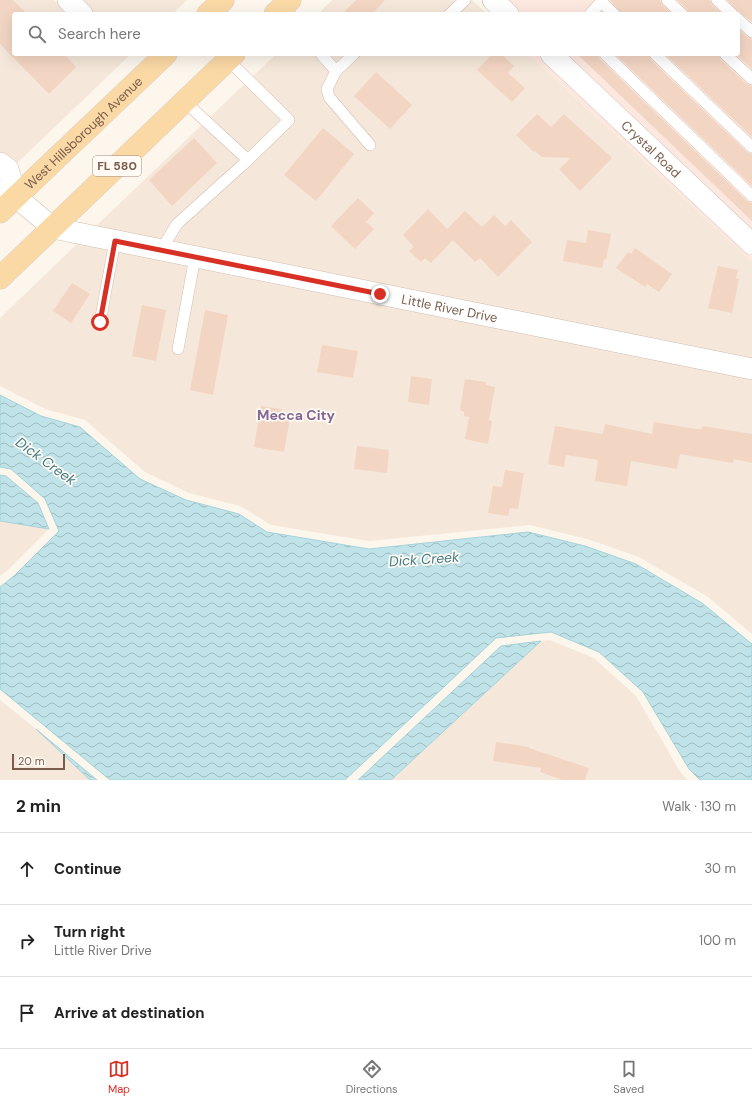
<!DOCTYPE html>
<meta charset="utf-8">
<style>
:root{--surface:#fff;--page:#f6f6f6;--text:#222;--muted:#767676;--line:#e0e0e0;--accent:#d93025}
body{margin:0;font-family:"DM Sans",sans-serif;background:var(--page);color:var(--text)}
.scale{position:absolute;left:12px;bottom:10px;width:53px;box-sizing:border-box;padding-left:4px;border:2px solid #7a5c4d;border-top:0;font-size:11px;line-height:14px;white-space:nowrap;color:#7a5c4d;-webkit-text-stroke:3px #fffaf3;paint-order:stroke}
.stop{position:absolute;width:12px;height:12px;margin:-9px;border:3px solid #d93025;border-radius:50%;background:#fff}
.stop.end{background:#d93025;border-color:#fff;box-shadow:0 1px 4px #0008}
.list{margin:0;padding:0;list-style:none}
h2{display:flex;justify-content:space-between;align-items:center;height:52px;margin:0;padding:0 16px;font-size:17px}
h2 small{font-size:13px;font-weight:400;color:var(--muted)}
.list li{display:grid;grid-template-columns:26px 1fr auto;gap:12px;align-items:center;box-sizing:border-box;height:72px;padding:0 16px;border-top:1px solid var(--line)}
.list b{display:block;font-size:15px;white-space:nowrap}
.list p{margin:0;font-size:13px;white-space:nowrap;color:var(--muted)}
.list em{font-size:13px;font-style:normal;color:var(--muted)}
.icon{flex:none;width:22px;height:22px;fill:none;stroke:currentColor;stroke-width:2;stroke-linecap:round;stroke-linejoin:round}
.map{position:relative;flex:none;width:752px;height:780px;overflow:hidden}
.search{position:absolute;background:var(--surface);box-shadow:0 4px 16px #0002;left:12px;right:12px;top:12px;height:44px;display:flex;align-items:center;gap:10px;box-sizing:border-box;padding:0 14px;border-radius:4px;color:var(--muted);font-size:15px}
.sheet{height:268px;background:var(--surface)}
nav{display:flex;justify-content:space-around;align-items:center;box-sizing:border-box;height:56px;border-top:1px solid var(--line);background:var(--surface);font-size:11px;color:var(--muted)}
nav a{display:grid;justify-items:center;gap:2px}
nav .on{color:var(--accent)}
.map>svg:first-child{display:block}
</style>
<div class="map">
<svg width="752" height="780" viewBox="0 0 752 780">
<defs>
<pattern id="water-waves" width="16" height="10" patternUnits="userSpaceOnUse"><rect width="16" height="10" fill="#bfe3e8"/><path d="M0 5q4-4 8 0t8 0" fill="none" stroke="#a0bbbe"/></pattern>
</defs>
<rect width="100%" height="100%" fill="#fdf6ec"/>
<g fill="#f5e8da">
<path d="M 0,0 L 54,0 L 68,14 L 14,14 L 14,54 L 131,54 L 16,164 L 0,152 Z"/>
<path d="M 81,0 L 187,0 L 172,14 L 95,14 Z"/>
<path d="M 332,0 L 472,0 L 487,14 L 318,14 Z"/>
<path d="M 276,54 L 528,54 L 752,262 L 752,360 L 95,227 Z"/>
<path d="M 79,242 L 752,379 L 752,634 L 708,597 L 639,557 L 587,539 L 530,525 L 369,541 L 271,525 L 240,506 L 189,493 L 145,472 L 85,420 L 45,409 L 0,386 L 0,318 Z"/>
<path d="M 0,521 L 49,529 L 9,569 L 0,576 Z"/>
<path d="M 550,640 L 594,658 L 636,696 L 681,773 L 688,780 L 391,780 L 541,641 Z"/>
<path d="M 0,700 L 36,729 L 90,780 L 0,780 Z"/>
</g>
<g fill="#fde8e0">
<path d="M 507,0 L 752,0 L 752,231 L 564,54 L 738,54 L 738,14 L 522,14 Z"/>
<path d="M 528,54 L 536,54 L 752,257 L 752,262 Z"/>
</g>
<g fill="url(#water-waves)" stroke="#a5d3da">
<path d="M 0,395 L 41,416 L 80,427 L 140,479 L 186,500 L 239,514 L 267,532 L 369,549 L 528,532 L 585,546 L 636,564 L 702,603 L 752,644 L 752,780 L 700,780 L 689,769 L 643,692 L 599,652 L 551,632 L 496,638 L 345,780 L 110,780 L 0,689 L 0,587 L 15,575 L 59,531 L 45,499 L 11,469 L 0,467 Z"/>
<path d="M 0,475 L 6,476 L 38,503 L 49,529 L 0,521 Z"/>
<path d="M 541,641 L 391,780 L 358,780 L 501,646 Z"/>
<path d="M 36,729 L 97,780 L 90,780 Z"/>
</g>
<g fill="#f3d5c3">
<path d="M 0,0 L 13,0 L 27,14 L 14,14 L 14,54 L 64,54 L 76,67 L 49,94 L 0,44 Z"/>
<path d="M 356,0 L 385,0 L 372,14 L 342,14 Z"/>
<path d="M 610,0 L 660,0 L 662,5 L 672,14 L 622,14 Z"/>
<path d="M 677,0 L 710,0 L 712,5 L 722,14 L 689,14 L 687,9 Z"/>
<path d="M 727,0 L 752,0 L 752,22 L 739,12 Z"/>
<path d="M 738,29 L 747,37 L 752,39 L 752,69 L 735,54 L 738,54 Z"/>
<path d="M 492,54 L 501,54 L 514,66 L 508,73 L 525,88 L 512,102 L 477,70 Z"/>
<path d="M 577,54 L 598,54 L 600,59 L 747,201 L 752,203 L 752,221 Z"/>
<path d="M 615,54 L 648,54 L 650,59 L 747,152 L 752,154 L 752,186 Z"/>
<path d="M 665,54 L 718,54 L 720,59 L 747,84 L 752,86 L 752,137 Z"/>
<path d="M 376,72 L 412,105 L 390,129 L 354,96 Z"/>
<path d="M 537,114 L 551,127 L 564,114 L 612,158 L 580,191 L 559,169 L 571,158 L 542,157 L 535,151 L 534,152 L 516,135 Z"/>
<path d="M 323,128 L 354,154 L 316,201 L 284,175 Z"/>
<path d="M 194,138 L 217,163 L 172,206 L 149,180 Z"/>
<path d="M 358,198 L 374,213 L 366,222 L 374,229 L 355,249 L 331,226 Z"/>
<path d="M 428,209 L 447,229 L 465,211 L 482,227 L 494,215 L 505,226 L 511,220 L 532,242 L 498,277 L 480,258 L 475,262 L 453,240 L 431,263 L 425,258 L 421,262 L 409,251 L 414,247 L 403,235 Z"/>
<path d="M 588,230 L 611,234 L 606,260 L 604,259 L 602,268 L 563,261 L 567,240 L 586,243 Z"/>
<path d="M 635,248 L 672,274 L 659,292 L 647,284 L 645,287 L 616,268 L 628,252 L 631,254 Z"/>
<path d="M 718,266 L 738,270 L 736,278 L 739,279 L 732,313 L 708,308 Z"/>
<path d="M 72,283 L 90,294 L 71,323 L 53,311 Z"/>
<path d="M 142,305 L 166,310 L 156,361 L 132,356 Z"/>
<path d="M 205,310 L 228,315 L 213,395 L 190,390 Z"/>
<path d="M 322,345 L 358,351 L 353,378 L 317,372 Z"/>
<path d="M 411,376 L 432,379 L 429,405 L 408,402 Z"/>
<path d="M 465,379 L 486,382 L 486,385 L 495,387 L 489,420 L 492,421 L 488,444 L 465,439 L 469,417 L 464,416 L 464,412 L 460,410 Z"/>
<path d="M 261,406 L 282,409 L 281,411 L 291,413 L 284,452 L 254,447 Z"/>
<path d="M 654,422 L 696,429 L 702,429 L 703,426 L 752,434 L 752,463 L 734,459 L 733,463 L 680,454 L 677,469 L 631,461 L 627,486 L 595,481 L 598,460 L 566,455 L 564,467 L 548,464 L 555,426 L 603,434 L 605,424 L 652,434 Z"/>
<path d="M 357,446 L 389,450 L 387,473 L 354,469 Z"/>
<path d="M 505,470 L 524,473 L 518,509 L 510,508 L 508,516 L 488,513 L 493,486 L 502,487 Z"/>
<path d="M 496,742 L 529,747 L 529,748 L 589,768 L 585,780 L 563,780 L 540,772 L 541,768 L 493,761 Z"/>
</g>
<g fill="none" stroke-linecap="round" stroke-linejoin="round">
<g stroke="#d1beb0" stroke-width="12">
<g id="service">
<path d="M 667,0 L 682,14"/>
<path d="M 717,0 L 732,14"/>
<path d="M 601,2 L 614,14"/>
<path d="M 450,14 L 465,0"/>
<path d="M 590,14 L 603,0"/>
<path d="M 738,19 L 752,32"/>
<path d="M 321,54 L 336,71 L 354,54"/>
<path d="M 605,54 L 752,196"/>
<path d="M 655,54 L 752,147"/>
<path d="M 725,54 L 752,79"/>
<path d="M 336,71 L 327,89 L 329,97 L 370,145"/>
<path d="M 184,101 L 248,160 L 289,120 L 228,60"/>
<path d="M 161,250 L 177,224 L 248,160"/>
<path d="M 100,322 L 115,241"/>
<path d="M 178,349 L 195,257"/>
</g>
</g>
<g stroke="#d1beb0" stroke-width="22">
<g id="minor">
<path d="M 68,0 L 82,14"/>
<path d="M 493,0 L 508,14"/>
<path id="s1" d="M 551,54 L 752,244"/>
<path d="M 0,163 L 8,169 L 16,197"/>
<path id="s2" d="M 0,191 L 16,197 L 53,228 L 752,369"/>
</g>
</g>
<g stroke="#dad1cd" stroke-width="23">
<g id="primary">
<path d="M 208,14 L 223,0"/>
<path d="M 275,14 L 290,0"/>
<path id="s3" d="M 0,212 L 166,54"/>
<path d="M 0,278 L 234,54"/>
</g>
</g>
<use href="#service" stroke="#fff" stroke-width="11"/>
<use href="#minor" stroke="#fff" stroke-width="21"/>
<use href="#primary" stroke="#fbd9a5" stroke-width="22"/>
</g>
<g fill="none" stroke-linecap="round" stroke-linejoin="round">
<path stroke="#d93025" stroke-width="5" d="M 100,322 L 115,241 L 380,294"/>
</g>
<g text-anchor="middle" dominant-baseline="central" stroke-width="3.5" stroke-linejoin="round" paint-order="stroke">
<rect fill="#fffaf3" stroke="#a28b7f" stroke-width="1" x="93" y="156" width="48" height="20" rx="3"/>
<g font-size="12" font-weight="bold" fill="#7a5c4d">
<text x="117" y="166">FL 580</text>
</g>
<g font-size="13" fill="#7a5c4d" stroke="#fffaf3">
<text stroke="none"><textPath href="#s3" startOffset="115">West Hillsborough Avenue</textPath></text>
<text stroke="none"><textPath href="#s1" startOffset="138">Crystal Road</textPath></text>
<text stroke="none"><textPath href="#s2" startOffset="470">Little River Drive</textPath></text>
</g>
<g font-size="14" font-weight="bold" fill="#846695" stroke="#fffaf3">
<text x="296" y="415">Mecca City</text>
</g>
<g font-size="14" font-style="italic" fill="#437c86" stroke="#fffaf3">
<text transform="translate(46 461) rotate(36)">Dick Creek</text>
<text transform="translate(424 559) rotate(-4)">Dick Creek</text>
</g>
</g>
</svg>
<div class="scale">20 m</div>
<div class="stop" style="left:100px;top:322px"></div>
<div class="stop end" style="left:380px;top:294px"></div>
<div class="search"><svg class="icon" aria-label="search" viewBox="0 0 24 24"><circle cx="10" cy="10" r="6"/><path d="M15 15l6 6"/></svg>Search here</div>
</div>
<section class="sheet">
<h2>2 min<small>Walk · 130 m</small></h2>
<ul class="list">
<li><svg class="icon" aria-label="ahead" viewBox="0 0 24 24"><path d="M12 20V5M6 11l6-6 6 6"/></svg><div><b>Continue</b></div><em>30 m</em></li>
<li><svg class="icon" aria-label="right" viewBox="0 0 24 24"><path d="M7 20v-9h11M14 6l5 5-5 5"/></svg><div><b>Turn right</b><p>Little River Drive</p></div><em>100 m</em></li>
<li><svg class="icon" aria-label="arrive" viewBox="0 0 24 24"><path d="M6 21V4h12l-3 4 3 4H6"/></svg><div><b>Arrive at destination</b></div></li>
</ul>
</section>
<nav>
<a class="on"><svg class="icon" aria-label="map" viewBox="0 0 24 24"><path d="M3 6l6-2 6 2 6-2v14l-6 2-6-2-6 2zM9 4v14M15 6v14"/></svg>Map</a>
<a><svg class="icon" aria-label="directions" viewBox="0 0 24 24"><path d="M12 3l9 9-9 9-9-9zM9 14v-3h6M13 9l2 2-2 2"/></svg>Directions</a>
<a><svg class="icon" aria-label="saved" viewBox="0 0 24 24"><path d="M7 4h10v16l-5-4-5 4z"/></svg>Saved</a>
</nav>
